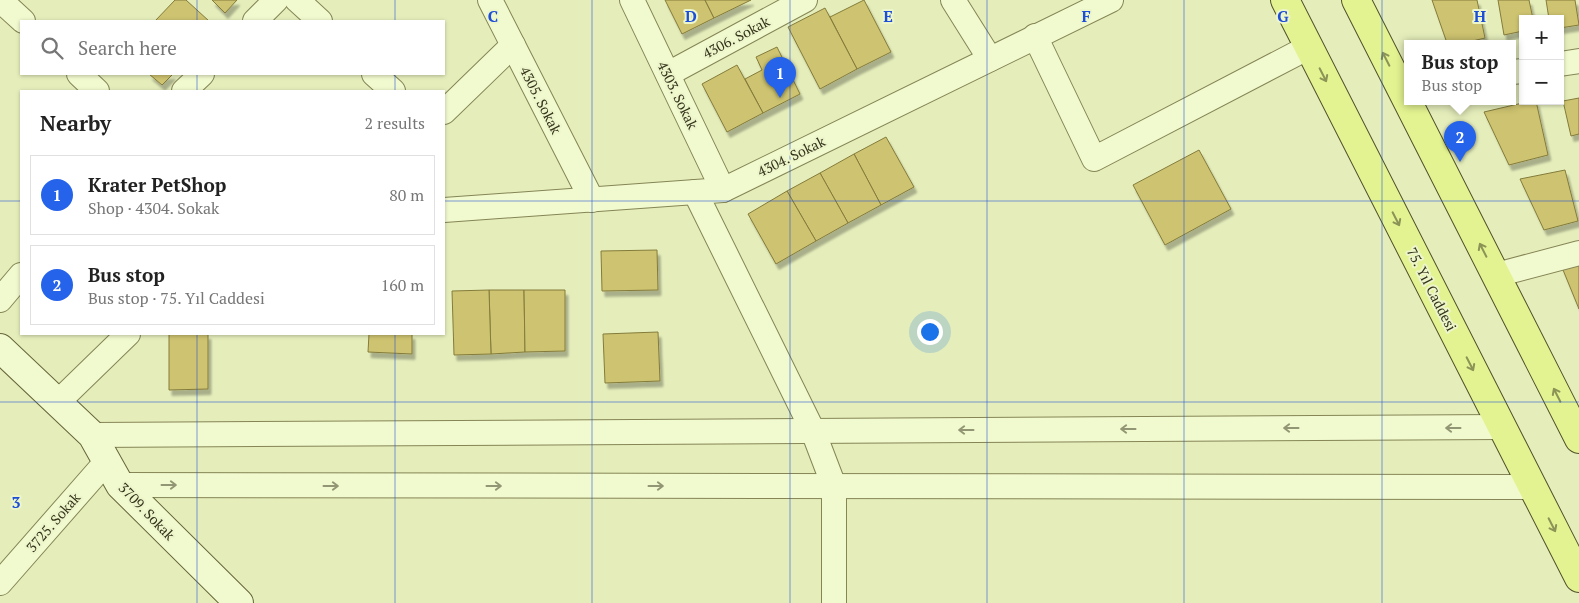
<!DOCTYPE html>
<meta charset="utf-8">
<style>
:root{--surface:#fff;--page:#f2f2f2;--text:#222;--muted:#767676;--line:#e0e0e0;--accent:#2563eb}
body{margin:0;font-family:"PT Serif",serif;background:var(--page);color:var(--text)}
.controls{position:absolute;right:15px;top:15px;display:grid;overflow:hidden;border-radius:0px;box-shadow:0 1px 4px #0004}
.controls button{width:45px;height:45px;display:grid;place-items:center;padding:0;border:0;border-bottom:1px solid var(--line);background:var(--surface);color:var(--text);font:25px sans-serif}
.you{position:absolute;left:929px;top:331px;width:18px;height:18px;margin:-12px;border:4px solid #fff;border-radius:50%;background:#1a73e8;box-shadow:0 0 0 8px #1a73e833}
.badge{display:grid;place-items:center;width:32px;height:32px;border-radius:50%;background:var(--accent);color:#fff;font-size:16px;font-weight:700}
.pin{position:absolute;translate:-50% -41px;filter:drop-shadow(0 1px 2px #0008)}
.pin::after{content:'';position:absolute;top:26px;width:18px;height:15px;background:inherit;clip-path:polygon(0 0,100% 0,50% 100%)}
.popup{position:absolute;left:1404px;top:40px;width:112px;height:65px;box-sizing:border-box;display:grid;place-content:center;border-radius:0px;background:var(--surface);filter:drop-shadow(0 1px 4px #0005);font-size:16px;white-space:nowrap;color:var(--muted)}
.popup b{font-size:19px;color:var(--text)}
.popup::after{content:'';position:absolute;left:50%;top:100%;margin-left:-10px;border:10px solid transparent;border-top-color:var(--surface)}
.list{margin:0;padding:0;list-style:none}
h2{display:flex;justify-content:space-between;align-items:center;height:65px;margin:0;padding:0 20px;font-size:21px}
h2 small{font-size:16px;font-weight:400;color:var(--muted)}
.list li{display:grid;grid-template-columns:32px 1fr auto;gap:15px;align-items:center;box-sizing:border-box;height:80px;margin:0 10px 10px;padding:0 10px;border:1px solid var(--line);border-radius:0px}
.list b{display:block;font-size:19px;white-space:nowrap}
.list p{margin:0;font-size:16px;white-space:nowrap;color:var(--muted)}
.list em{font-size:16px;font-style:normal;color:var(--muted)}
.icon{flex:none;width:28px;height:28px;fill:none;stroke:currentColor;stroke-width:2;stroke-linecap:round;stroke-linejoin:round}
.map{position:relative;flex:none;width:1579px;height:603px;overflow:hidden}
.search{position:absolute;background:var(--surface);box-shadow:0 1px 4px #0004;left:20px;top:20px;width:425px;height:55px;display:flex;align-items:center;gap:12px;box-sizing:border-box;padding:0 18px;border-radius:0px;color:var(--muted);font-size:19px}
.panel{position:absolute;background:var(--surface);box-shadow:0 1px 4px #0004;left:20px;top:90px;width:425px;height:245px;border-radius:0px}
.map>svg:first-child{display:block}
</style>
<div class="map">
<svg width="1579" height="603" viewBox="0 0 1579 603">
<defs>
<filter id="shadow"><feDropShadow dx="3" dy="5.5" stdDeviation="1" flood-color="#0004"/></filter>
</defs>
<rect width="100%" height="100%" fill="#e5eebb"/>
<g fill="#cdc370" stroke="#847b3b" filter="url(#shadow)">
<path d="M 175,0 L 186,0 L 209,21 L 155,21 Z"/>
<path d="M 212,0 L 237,0 L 225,13 Z"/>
<path d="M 665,0 L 705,0 L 714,18 L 682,34 Z"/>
<path d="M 705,0 L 751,0 L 714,18 Z"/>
<path d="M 864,0 L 891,52 L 857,69 L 830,17 Z"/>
<path d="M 1432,0 L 1477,0 L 1485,38 L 1464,43 L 1447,43 Z"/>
<path d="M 1498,0 L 1529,0 L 1533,19 L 1523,19 L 1523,31 L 1504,35 Z"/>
<path d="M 1546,0 L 1575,0 L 1579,25 L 1560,28 L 1560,19 L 1549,19 Z"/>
<path d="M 825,8 L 857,69 L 820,89 L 788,27 Z"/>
<path d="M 777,47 L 800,94 L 763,113 L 745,79 L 762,70 L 756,57 Z"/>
<path d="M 737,65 L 763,113 L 727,132 L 702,84 Z"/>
<path d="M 149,74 L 173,74 L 162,85 Z"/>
<path d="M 1579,98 L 1579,134 L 1571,136 L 1563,101 Z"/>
<path d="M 1531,101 L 1536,101 L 1548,155 L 1509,165 L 1484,112 Z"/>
<path d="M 886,137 L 914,187 L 881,205 L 854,154 Z"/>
<path d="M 1199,150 L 1231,209 L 1165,245 L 1133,185 Z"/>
<path d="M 854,154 L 881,205 L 848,223 L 820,173 Z"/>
<path d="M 1565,170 L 1578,221 L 1544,230 L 1520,179 Z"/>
<path d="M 820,173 L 848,223 L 816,241 L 787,191 Z"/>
<path d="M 787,191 L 816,241 L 776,264 L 748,214 Z"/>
<path d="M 657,250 L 658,290 L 602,291 L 601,251 Z"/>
<path d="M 1579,260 L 1579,309 L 1561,265 Z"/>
<path d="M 489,290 L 524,290 L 525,352 L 491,354 Z"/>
<path d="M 489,290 L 491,354 L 454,355 L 452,291 Z"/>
<path d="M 524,290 L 565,290 L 565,351 L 525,352 Z"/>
<path d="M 658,332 L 660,381 L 605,383 L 603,334 Z"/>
<path d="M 169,334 L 208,334 L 208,389 L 169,390 Z"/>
<path d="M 369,334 L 412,334 L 412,354 L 368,352 Z"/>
</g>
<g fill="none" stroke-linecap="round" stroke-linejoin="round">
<g stroke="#858555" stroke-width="26">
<g id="street">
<path d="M 0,0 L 23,21"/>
<path d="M 297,0 L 320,21"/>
<path d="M 490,0 L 592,200"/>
<path d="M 632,0 L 723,190"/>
<path d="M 953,0 L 990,59"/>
<path d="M 255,21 L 276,0"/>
<path d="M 1035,36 L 1094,159 L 1309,47"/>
<path d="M 1560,64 L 1579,61"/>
<path d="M 1512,72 L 1523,71"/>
<path d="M 79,74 L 97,91"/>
<path d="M 374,74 L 393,91"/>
<path d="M 668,74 L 805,0"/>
<path d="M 184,91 L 202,74"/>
<path d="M 444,112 L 513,45"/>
<path d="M 695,192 L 813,431 L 834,486 L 834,603"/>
<path d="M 444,210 L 723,190 L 1111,0"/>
<path d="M 1496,275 L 1579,253"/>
<path d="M 0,300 L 21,275"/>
<path d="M 58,402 L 128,334"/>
<path d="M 92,435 L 1502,427"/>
<path d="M 120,485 L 1533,487"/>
<path d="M 0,583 L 107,461"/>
</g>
</g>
<g stroke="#676539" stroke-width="30">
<path id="secondary" d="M 0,348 L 92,435 L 120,485 L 239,603"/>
</g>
<g stroke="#52502a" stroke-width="30">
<g id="primary">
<path d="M 1285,0 L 1579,578"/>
<path d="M 1356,0 L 1579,439"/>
</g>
</g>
<use href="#street" stroke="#f1f9ce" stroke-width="24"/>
<use href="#secondary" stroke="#f1f9ce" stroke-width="28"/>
<use href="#primary" stroke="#e3f391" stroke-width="28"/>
</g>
<defs><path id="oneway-shaft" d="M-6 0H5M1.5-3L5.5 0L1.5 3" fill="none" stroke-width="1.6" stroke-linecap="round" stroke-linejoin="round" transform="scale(1.25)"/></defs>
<g stroke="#8c9356">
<use href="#oneway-shaft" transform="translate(1386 59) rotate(-117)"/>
<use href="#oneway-shaft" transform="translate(1323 75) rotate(63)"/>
<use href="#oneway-shaft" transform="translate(1396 219) rotate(63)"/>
<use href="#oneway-shaft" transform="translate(1483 250) rotate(-117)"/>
<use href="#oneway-shaft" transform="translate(1470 364) rotate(63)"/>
<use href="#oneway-shaft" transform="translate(1557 395) rotate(-117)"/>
<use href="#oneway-shaft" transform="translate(1552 525) rotate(63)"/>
</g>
<g stroke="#929674">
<use href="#oneway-shaft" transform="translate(1291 428) rotate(180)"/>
<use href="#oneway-shaft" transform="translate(1453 428) rotate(180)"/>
<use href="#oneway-shaft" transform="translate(1128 429) rotate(180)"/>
<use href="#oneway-shaft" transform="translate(966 430) rotate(180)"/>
<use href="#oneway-shaft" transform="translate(169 485)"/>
<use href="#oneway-shaft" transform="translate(331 486)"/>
<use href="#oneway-shaft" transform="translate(494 486)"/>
<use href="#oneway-shaft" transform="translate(656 486)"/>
</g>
<path fill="none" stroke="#1d4ed8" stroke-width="1" stroke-opacity="0.55" d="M 197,0 L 197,21M 395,0 L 395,21M 592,0 L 592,603M 790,0 L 790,603M 987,0 L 987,603M 1184,0 L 1184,603M 1382,0 L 1382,603M 197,74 L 197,91M 395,74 L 395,91M 0,201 L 21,201M 444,201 L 1579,201M 197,334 L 197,603M 395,334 L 395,603M 0,402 L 1579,402"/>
<g text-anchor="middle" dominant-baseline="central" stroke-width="4" stroke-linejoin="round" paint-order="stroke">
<g font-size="14" fill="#34331a" stroke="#edf5cb">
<text transform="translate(736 37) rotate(-28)">4306. Sokak</text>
<text transform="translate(678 95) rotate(64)">4303. Sokak</text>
<text transform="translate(541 100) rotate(63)">4305. Sokak</text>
<text transform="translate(791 156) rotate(-26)">4304. Sokak</text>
<text transform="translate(1432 289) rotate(63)">75. Yıl Caddesi</text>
<text transform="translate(147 511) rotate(46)">3709. Sokak</text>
<text transform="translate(53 522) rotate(-49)">3725. Sokak</text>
</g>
</g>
<g font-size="16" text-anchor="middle" font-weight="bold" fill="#1d4ed8" stroke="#edf5cb" stroke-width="4" stroke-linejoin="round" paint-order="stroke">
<text x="493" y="22">C</text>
<text x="691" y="22">D</text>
<text x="888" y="22">E</text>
<text x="1086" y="22">F</text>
<text x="1283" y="22">G</text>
<text x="1480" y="22">H</text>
<text x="16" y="508">3</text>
</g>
</svg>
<div class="controls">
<button>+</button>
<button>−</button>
</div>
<div class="you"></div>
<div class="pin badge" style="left:780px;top:98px">1</div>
<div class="pin badge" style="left:1460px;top:162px">2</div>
<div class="popup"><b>Bus stop</b>Bus stop</div>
<div class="search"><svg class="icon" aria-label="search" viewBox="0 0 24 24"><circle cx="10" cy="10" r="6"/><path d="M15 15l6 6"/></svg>Search here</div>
<section class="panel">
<h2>Nearby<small>2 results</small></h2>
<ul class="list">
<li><span class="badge">1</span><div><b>Krater PetShop</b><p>Shop · 4304. Sokak</p></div><em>80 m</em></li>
<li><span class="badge">2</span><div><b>Bus stop</b><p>Bus stop · 75. Yıl Caddesi</p></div><em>160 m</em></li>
</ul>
</section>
</div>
